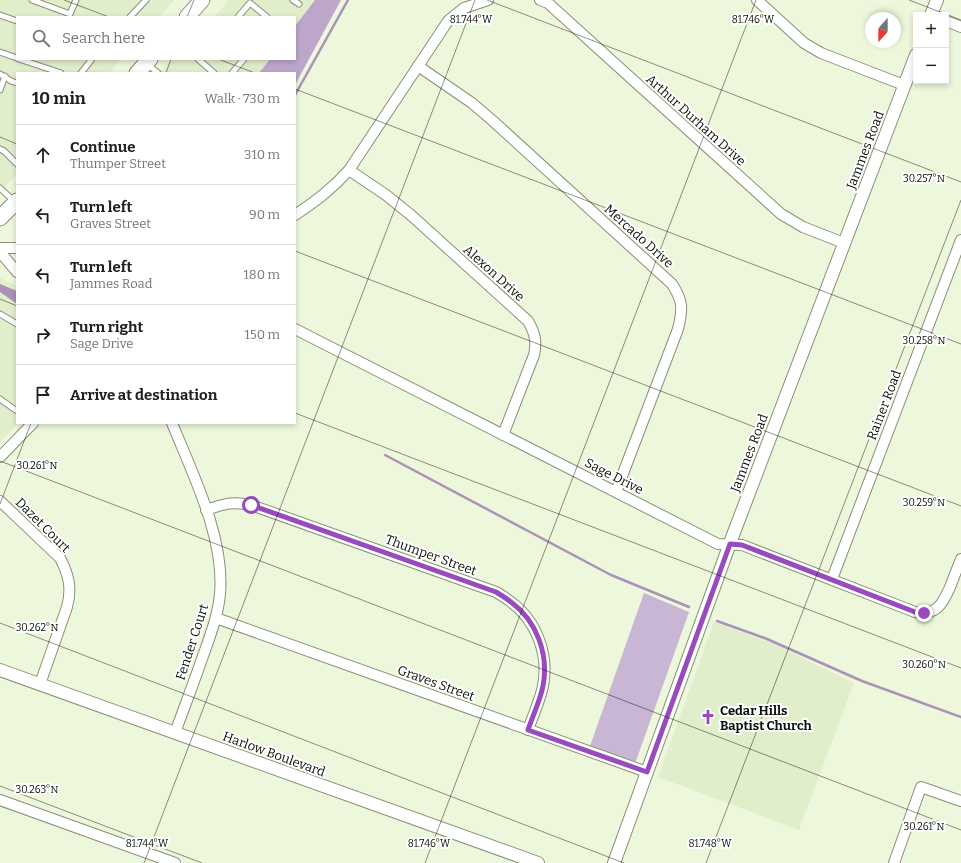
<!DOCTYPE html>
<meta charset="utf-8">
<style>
:root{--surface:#fff;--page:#f6f6f6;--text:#202124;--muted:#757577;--line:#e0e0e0}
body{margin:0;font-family:Bitter,serif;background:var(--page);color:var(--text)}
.controls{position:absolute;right:12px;top:12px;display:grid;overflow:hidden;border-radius:0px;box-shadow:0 2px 6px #0003}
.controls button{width:36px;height:36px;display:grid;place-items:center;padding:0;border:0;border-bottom:1px solid var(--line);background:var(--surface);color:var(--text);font:20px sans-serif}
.compass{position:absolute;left:865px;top:12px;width:36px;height:36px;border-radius:50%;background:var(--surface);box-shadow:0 2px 6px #0003;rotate:201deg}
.stop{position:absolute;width:12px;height:12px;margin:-9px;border:3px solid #974bbc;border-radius:50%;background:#fff}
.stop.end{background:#974bbc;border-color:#fff;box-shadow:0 1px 4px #0008}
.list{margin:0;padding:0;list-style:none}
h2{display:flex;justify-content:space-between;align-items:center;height:52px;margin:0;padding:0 16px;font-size:17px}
h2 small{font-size:13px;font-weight:400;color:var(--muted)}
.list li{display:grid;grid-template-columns:26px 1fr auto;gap:12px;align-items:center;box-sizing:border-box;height:60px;padding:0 16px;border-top:1px solid var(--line)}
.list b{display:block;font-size:15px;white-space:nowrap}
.list p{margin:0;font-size:13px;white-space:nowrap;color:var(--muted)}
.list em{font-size:13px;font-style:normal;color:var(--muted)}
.icon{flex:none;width:22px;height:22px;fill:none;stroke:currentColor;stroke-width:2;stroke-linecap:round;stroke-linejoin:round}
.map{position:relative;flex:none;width:961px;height:863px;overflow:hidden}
.search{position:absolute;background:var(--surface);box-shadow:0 2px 6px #0003;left:16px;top:16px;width:280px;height:44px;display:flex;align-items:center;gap:10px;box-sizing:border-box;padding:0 14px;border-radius:0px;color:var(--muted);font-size:15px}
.panel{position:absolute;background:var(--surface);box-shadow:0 2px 6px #0003;left:16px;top:72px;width:280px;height:352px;border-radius:0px}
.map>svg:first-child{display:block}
</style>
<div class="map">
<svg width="961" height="863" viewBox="0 0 961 863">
<rect width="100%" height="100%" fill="#edf7dc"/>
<g fill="#e1eecb">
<path d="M 0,0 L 174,0 L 159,17 L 17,17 L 17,59 L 121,59 L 109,73 L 17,73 L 17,174 L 0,192 Z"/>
<path d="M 229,0 L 315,0 L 295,26 L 295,17 L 214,17 Z"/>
<path d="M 172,59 L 270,59 L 259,73 L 160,73 Z"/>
<path d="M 0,278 L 17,286 L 18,423 L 0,442 Z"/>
<path d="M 714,622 L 774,644 L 854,683 L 799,830 L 658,777 Z"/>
</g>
<path fill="#c9b6d4" d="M 644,593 L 689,612 L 636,761 L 633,762 L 590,746 Z"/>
<path fill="#bda6ca" d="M 315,0 L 341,0 L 295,85 L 295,73 L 259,73 L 270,59 L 295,59 L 295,26 Z"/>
<path fill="#aa93b7" d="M 0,284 L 17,291 L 17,304 L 0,292 Z"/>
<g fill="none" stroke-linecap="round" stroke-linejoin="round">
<g stroke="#aa93b7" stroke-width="2.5">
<path d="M 295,95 L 348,0"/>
<path d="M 385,455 L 611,575 L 689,607"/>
<path d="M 717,621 L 767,639 L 862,681 L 961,717"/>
</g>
<g stroke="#889178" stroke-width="7">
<g id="service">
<path d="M 32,0 L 70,14 L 76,0"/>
<path d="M 293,0 L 299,4"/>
<path d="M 0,15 L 17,21"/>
<path d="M 130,17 L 146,0"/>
<path d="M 238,17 L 250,3 L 267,17"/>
<path d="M 0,52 L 17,58"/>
<path d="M 19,59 L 61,73"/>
<path d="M 198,59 L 214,73"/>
<path d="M 147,64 L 158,73"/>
<path d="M 81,73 L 92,59"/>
<path d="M 232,73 L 244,59"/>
<path d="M 0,74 L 11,81 L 17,83"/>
<path d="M 0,90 L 5,76"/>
<path d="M 0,149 L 4,151 L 17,164"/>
<path d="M 0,188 L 15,202"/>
<path d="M 0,314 L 17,324"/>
<path d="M 0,399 L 17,411"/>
</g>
</g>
<g stroke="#889178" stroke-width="12">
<g id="minor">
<path d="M 540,0 L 548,3 L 781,214 L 803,227 L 844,243"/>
<path d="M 757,0 L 804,43 L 821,53 L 904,85"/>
<path d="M 946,21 L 961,27"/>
<path d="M 418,66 L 472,103 L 493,121 L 672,284 C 683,301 683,309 678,329 L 616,492"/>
<path d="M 349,170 L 386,195 L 412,216 L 528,321 C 535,333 537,342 534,355 L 503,435"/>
<path d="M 295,215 C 316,201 332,189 349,170 L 448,21 L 464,8 L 488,0"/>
<path d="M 0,248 L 17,248"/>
<path d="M 0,252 L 17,272"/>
<path d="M 295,329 L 718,544 L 742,545 L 915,612 C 938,616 943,603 951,585 C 954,576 958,567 961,559"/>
<path d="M 172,423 C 193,475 225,538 220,594 C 218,616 210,636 203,656 C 194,682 184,708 175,733"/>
<path d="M 0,457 L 33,423"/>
<path d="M 0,501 L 60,558 C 69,575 72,589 67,607 L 40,684"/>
<path d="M 206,510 C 224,504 232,501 251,505 L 496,592 C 501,595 506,598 511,602 C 537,621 549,655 543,686 C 540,701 533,715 528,730"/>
<path d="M 832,579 L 961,240"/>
<path d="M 216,618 L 647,772"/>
<path d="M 0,800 L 175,863"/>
<path d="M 894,863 L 921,787 L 961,801"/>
</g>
</g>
<g stroke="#889178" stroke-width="14">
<g id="tertiary">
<path d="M 931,15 L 937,0"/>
<path d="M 0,670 L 538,863"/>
<path d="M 614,863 L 733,535 L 916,55"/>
</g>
</g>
<g stroke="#889178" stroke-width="17">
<g id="primary">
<path d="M 187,17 L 202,0"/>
<path d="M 137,73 L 150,59"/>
<path d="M 0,218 L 17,201"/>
</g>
</g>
<use href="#service" stroke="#fff" stroke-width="5"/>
<use href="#minor" stroke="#fff" stroke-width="10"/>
<use href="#tertiary" stroke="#fff" stroke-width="12"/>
<use href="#primary" stroke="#fff" stroke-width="15"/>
</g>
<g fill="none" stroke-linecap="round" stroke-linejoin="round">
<path stroke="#974bbc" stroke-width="5" d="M 251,505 L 496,592 C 501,595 506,598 511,602 C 537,621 549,655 543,686 C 540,701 533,715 528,730 L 647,772 L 730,544 L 742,545 L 915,612 L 924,613"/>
</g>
<path fill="none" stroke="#0b0e05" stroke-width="1" stroke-opacity="0.45" d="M 64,0 L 109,17M 487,0 L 961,182M 909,0 L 961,20M 187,17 L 194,0M 218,59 L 255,73M 166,73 L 171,59M 295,89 L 961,344M 0,137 L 17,144M 295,251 L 961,506M 0,299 L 17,306M 295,413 L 961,668M 0,461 L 961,830M 0,504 L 31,423M 0,623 L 624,863M 0,786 L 202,863M 144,863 L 475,0M 425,863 L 756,0M 706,863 L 961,200"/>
<defs>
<g id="church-bare" transform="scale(1.2)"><path d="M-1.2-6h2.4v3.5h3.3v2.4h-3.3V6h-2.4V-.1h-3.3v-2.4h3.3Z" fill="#974bbc" stroke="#fff" stroke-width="2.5" paint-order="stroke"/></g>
</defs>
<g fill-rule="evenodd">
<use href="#church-bare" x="708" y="717"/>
</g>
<g text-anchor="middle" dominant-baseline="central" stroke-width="4" stroke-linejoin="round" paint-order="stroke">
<g font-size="13" fill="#0b0e05" stroke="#fff">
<text transform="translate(696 120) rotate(42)">Arthur Durham Drive</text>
<text transform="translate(865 150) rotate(-69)">Jammes Road</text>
<text transform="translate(639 236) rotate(42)">Mercado Drive</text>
<text transform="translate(494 273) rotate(42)">Alexon Drive</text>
<text transform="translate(884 405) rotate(-69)">Rainer Road</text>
<text transform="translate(749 453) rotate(-69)">Jammes Road</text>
<text transform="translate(614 476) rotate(27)">Sage Drive</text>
<text transform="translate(43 525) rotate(45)">Dazet Court</text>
<text transform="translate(431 555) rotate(20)">Thumper Street</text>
<text transform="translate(192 642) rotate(-72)">Fender Court</text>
<text transform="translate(436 683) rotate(20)">Graves Street</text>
<text transform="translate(274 754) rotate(20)">Harlow Boulevard</text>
</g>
<g font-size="13" font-weight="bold" fill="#0b0e05" stroke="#fff" text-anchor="start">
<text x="720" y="710">Cedar Hills<tspan x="720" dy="15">Baptist Church</tspan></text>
</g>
</g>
<g font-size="10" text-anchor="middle" fill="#0b0e05" stroke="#fff" stroke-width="4" stroke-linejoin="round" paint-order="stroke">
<text x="471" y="23">81.744°W</text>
<text x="753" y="23">81.746°W</text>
<text x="924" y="182">30.257°N</text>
<text x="924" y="344">30.258°N</text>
<text x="37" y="469">30.261°N</text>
<text x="924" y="506">30.259°N</text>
<text x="37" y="631">30.262°N</text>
<text x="924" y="668">30.260°N</text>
<text x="37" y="793">30.263°N</text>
<text x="924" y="830">30.261°N</text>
<text x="147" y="847">81.744°W</text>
<text x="429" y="847">81.746°W</text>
<text x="710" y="847">81.748°W</text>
</g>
</svg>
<div class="controls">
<button>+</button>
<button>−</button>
</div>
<svg class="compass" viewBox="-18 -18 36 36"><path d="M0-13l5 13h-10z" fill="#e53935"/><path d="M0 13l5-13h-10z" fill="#757577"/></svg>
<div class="stop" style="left:251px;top:505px"></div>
<div class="stop end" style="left:924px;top:613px"></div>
<div class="search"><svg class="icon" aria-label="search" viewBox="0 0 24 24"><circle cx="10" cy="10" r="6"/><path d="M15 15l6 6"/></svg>Search here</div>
<section class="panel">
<h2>10 min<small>Walk · 730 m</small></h2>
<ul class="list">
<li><svg class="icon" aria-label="ahead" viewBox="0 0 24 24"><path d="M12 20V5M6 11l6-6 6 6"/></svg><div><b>Continue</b><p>Thumper Street</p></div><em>310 m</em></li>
<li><svg class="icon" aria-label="left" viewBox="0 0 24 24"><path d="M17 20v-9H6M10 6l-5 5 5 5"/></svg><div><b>Turn left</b><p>Graves Street</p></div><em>90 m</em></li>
<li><svg class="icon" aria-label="left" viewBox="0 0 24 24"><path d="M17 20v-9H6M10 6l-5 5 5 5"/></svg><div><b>Turn left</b><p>Jammes Road</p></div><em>180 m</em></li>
<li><svg class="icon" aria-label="right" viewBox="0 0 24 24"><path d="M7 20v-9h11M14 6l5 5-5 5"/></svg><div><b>Turn right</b><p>Sage Drive</p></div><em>150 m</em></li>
<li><svg class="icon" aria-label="arrive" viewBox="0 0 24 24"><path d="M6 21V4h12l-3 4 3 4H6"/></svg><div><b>Arrive at destination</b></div></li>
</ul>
</section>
</div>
